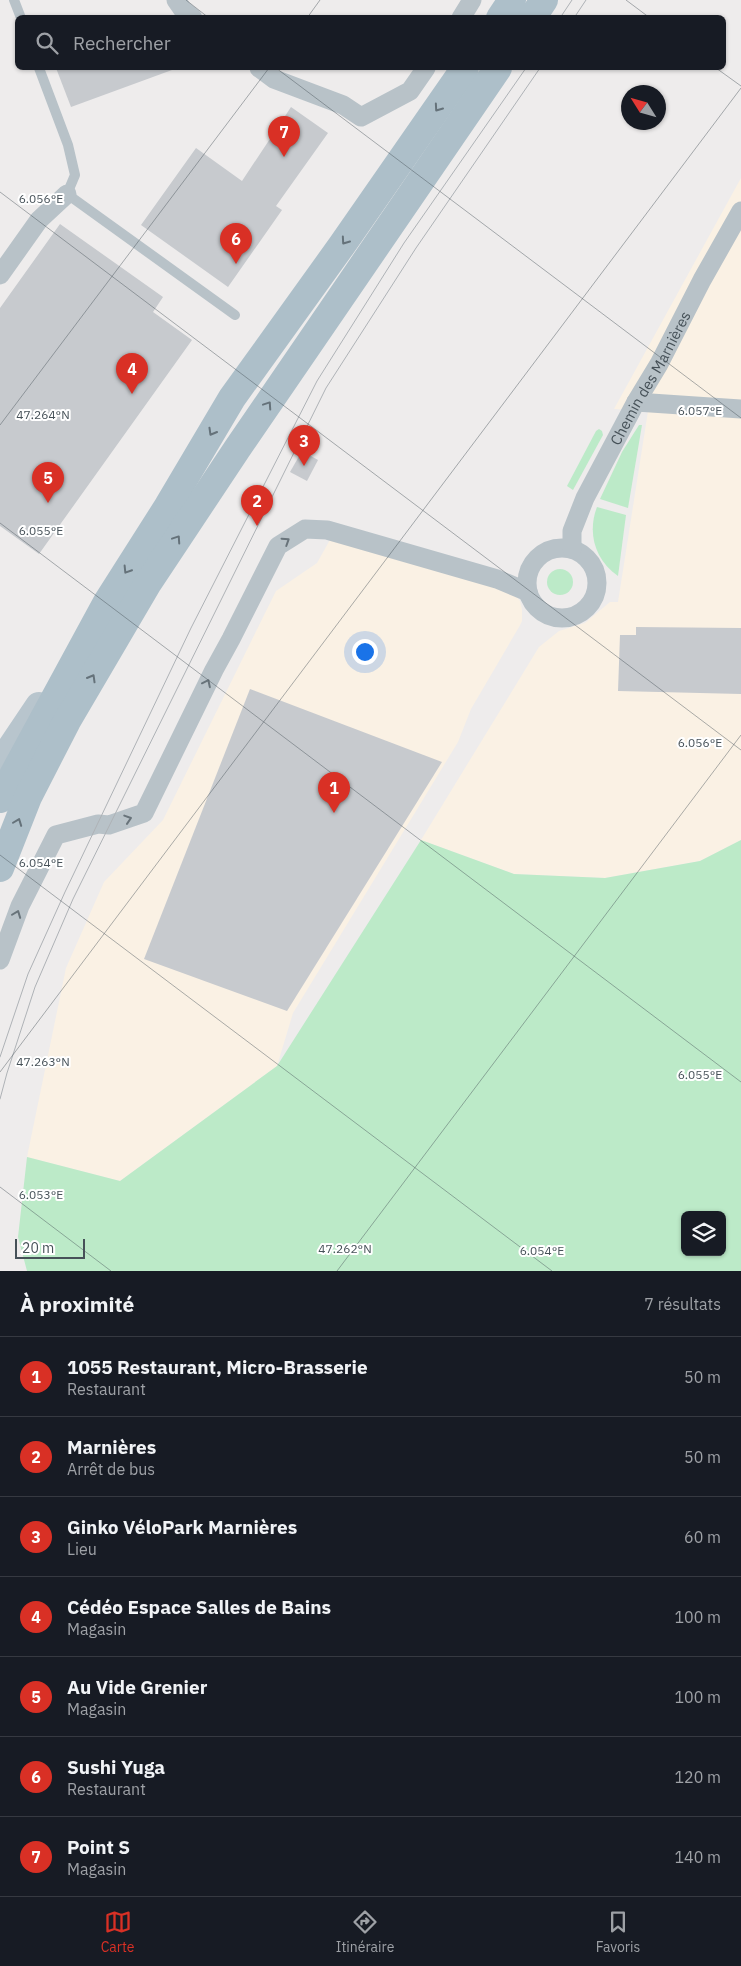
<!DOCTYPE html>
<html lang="fr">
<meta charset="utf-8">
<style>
:root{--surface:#171b24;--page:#242831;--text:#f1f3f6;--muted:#9ea1a6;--line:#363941;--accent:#d93025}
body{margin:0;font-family:"IBM Plex Sans",sans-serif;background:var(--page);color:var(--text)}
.controls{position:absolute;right:15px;bottom:15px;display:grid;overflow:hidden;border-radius:8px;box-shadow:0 1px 4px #0004}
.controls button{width:45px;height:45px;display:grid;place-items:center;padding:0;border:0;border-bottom:1px solid var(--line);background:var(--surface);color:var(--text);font:25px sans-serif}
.compass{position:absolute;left:621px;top:85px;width:45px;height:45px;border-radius:50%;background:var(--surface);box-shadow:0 1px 4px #0004;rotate:307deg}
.scale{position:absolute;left:15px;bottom:12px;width:70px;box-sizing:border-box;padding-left:5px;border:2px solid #465158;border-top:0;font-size:14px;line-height:18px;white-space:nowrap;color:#465158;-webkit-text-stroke:4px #fff;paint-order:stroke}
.you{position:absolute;left:364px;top:651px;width:18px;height:18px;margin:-12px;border:4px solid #fff;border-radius:50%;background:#1a73e8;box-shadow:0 0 0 8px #1a73e833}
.badge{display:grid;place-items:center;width:32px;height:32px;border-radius:50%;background:var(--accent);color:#fff;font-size:16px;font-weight:700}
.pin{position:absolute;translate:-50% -41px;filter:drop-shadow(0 1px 2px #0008)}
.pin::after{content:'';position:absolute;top:26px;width:18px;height:15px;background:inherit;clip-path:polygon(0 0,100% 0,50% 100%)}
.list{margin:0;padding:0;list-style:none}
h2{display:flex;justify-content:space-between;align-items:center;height:65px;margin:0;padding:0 20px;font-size:21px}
h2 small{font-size:16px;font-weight:400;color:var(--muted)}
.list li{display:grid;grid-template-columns:32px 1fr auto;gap:15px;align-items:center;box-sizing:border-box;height:80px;padding:0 20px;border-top:1px solid var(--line)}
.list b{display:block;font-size:19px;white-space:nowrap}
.list p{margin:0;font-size:16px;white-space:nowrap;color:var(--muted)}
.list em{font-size:16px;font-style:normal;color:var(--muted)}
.icon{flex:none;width:28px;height:28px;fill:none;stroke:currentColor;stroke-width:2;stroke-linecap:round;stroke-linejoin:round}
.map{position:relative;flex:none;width:741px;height:1271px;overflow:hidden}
.search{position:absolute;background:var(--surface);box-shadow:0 1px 4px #0004;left:15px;right:15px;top:15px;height:55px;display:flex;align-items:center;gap:12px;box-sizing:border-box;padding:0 18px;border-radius:8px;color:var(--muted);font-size:19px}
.sheet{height:625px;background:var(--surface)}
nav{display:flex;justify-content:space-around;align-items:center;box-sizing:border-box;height:70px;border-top:1px solid var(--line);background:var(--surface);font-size:14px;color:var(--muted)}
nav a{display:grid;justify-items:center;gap:2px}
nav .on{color:var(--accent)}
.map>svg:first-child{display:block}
</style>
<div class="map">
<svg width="741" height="1271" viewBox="0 0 741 1271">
<rect width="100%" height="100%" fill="#eeecec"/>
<g fill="#faf1e4">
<path d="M 741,178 L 741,840 L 700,861 L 605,878 L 514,874 L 421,840 L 539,647 L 559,631 L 585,623 L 610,602 L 618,602 L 648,411 L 614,409 Z"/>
<path d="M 331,538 L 466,576 L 514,594 L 520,601 L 522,609 L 522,621 L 519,627 L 471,709 L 458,742 L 293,1013 L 277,1066 L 120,1181 L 27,1157 L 66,968 L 104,882 L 163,820 L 276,591 L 317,563 Z"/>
</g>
<g fill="#bceac8" fill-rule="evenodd">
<path d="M 639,425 L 642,425 L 628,508 L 600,499 L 622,452 Z"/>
<path d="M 599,429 L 602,431 L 603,435 L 573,490 L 567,486 L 596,431 Z"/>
<path d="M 597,507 L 626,515 L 618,576 C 595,560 587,533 597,507 Z"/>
<circle cx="560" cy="582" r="13"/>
<path d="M 421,840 L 514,874 L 605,878 L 700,861 L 741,840 L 741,1271 L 27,1271 L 18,1237 L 27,1157 L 120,1181 L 277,1066 ZM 685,1215 L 722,1215 L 722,1252 L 685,1252 Z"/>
</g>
<g fill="#c7cace">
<path d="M 56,68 L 171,68 L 172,70 L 71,107 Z"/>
<path d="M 291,107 L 328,133 L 276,206 L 282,210 L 228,287 L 141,225 L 196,148 L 242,181 Z"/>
<path d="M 60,224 L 163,297 L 153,312 L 192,340 L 39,554 L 0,526 L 0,308 Z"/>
<path d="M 302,451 L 318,460 L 307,481 L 290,472 Z"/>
<path d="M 636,627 L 741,628 L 741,694 L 618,691 L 620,635 L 636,635 Z"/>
<path d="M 250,689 L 442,762 L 287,1011 L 144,959 Z"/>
</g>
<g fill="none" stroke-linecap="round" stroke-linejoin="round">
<g stroke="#b8c2c8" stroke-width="10">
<path d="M 14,0 L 21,18"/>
<path d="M 39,68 L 68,145 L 75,175 L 67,194 L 235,315"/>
</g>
<g stroke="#b8c2c8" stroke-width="19">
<path d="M 176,0 L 183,10 L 193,18"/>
<path d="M 461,18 L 472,0"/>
<path d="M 259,68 L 274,79 L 343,105 L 361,117 L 410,91 L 426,68"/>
<path d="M 0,275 L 39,220 L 67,194"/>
<path d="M 636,402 L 741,409"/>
<circle cx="562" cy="583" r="35"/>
<path id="s1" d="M 572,549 L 572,531 L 585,498 L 636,402 L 659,364 L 702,280 L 741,211"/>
<path d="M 0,960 L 20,906 L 56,835 L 98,824 L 109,825 L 144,813 L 214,670 L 231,639 L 278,546 L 305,529 L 327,530 L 497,579 L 528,592"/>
</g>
<path stroke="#b8c5cd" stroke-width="28" d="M 0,764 L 39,706"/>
<g stroke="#adbfc9" stroke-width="28">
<path d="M 500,18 L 512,0"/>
<path d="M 532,18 L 544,0"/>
<path d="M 0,799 L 107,602 L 168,506 L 232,398 L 342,245 L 465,68"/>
<path d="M 0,868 L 28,797 L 67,721 L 148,583 L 237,449 L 498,68"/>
</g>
<g stroke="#aeb2b6" stroke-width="1">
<path d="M 560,18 L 572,0"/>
<path d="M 574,18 L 586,0"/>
<path d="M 0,1057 L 28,974 L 65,892 L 191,628 L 317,381 L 404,243 L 526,68"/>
<path d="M 0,1099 L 7,1073 L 35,987 L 73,899 L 326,388 L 416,248 L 540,68"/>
</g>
</g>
<defs><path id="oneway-chevron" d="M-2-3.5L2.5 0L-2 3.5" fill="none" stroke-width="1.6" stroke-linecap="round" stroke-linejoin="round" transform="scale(1.25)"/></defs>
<g stroke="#65727a">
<use href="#oneway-chevron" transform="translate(438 108) rotate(125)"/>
<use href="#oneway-chevron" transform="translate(345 241) rotate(125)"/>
<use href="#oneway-chevron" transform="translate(268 405) rotate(-56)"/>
<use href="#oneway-chevron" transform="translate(212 432) rotate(120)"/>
<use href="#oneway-chevron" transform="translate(177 539) rotate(-56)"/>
<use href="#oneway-chevron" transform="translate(127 570) rotate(122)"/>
<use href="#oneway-chevron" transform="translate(92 678) rotate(-60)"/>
<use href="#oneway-chevron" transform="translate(18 822) rotate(-69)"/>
</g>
<g stroke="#68737a">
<use href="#oneway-chevron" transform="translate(286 541) rotate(-33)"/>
<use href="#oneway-chevron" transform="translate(207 683) rotate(-64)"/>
<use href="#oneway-chevron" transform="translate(128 819) rotate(-18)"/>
<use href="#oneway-chevron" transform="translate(17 914) rotate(-69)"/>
</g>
<path fill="none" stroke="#465158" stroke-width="1" stroke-opacity="0.45" d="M 186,0 L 209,18M 626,0 L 650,18M 307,18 L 320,0M 276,68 L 741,418M 716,68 L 741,86M 0,192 L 741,750M 0,425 L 269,68M 0,523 L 741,1082M 0,855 L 552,1271M 0,1072 L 741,88M 0,1187 L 111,1271M 337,1271 L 741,735"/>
<g text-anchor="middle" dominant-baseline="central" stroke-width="4" stroke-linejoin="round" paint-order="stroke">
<g font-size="15" fill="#465158" stroke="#fff">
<text stroke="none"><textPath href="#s1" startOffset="190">Chemin des Marnières</textPath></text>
</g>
</g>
<g font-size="12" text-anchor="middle" fill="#465158" stroke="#fff" stroke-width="4" stroke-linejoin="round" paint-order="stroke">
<text x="41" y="203">6.056°E</text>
<text x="700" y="415">6.057°E</text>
<text x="43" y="419">47.264°N</text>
<text x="41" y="535">6.055°E</text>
<text x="700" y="747">6.056°E</text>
<text x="41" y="867">6.054°E</text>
<text x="43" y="1066">47.263°N</text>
<text x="700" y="1079">6.055°E</text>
<text x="41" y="1199">6.053°E</text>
<text x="345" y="1253">47.262°N</text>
<text x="542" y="1255">6.054°E</text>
</g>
</svg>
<div class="controls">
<button><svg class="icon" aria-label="layers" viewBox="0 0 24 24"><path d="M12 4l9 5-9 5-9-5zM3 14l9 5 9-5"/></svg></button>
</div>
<svg class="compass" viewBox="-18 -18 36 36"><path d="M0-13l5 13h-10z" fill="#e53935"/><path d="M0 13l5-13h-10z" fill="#9ea1a6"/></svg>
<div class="scale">20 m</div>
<div class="you"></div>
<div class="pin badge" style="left:334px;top:813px">1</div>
<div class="pin badge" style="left:257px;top:526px">2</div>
<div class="pin badge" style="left:304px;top:466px">3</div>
<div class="pin badge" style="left:132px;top:394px">4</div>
<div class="pin badge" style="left:48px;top:503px">5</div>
<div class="pin badge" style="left:236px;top:264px">6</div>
<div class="pin badge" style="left:284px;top:157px">7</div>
<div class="search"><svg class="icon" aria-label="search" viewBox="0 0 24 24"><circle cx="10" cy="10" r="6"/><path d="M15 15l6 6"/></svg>Rechercher</div>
</div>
<section class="sheet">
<h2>À proximité<small>7 résultats</small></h2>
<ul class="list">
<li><span class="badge">1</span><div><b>1055 Restaurant, Micro-Brasserie</b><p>Restaurant</p></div><em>50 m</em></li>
<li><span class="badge">2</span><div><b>Marnières</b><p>Arrêt de bus</p></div><em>50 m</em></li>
<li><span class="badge">3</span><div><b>Ginko VéloPark Marnières</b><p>Lieu</p></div><em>60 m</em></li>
<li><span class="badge">4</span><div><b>Cédéo Espace Salles de Bains</b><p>Magasin</p></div><em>100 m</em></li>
<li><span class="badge">5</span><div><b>Au Vide Grenier</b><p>Magasin</p></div><em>100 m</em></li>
<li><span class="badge">6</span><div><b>Sushi Yuga</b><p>Restaurant</p></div><em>120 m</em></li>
<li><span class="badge">7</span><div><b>Point S</b><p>Magasin</p></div><em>140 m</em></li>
</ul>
</section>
<nav>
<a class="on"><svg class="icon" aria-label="map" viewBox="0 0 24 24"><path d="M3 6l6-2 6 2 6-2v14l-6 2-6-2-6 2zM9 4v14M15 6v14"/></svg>Carte</a>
<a><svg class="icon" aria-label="directions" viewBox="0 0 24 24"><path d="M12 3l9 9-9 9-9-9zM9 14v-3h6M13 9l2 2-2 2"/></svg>Itinéraire</a>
<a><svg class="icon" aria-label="saved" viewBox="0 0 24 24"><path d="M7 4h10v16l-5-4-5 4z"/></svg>Favoris</a>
</nav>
